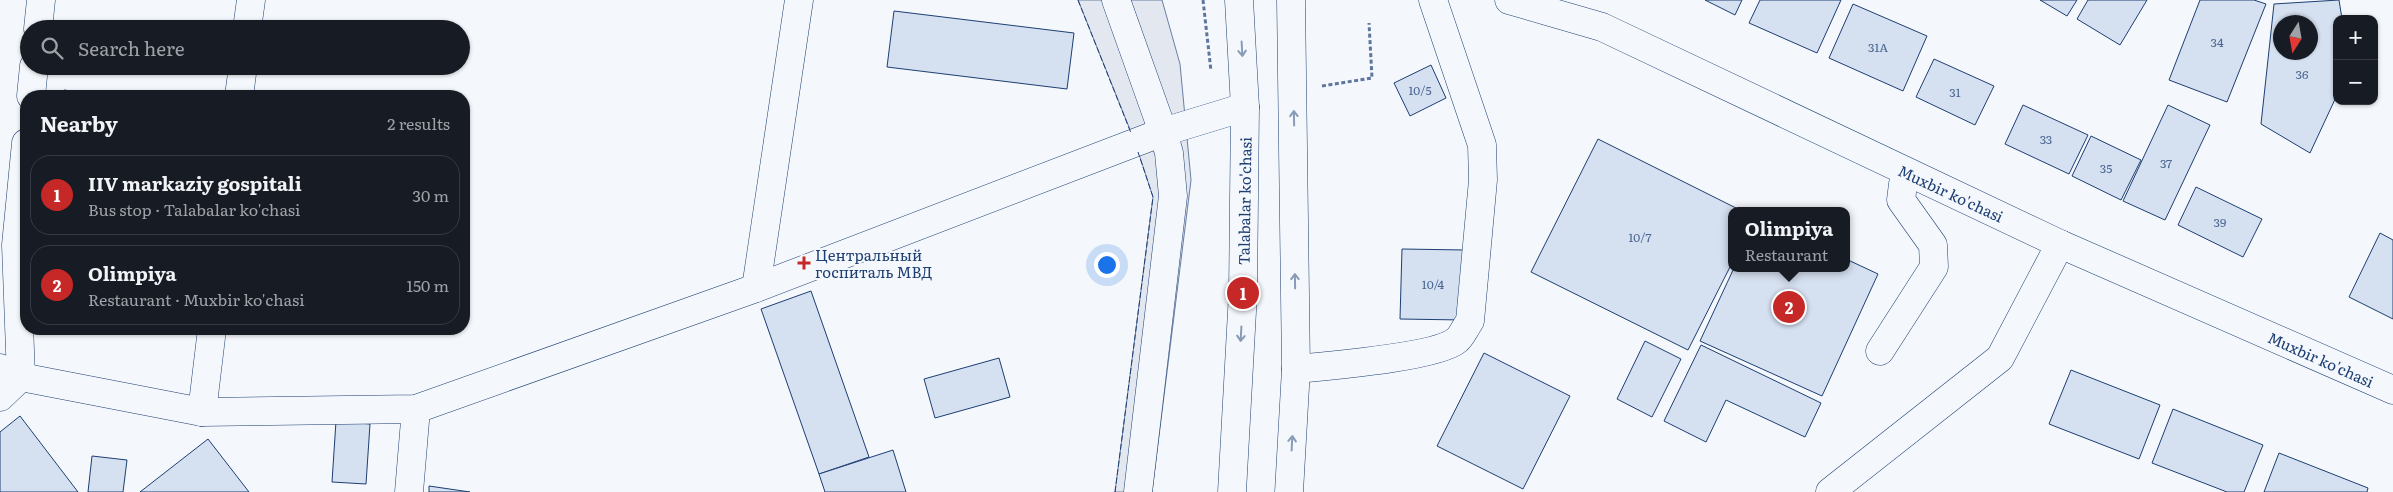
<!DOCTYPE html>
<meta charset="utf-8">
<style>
:root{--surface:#171b24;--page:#242831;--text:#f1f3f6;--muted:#9ea1a6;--line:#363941;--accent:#c62828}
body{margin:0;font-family:Literata,serif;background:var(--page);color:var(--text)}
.controls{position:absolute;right:15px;top:15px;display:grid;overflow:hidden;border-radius:10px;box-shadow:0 1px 4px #0004}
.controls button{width:45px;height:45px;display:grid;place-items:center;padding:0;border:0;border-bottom:1px solid var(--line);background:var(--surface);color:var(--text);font:25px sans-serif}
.compass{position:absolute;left:2273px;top:15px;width:45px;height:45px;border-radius:50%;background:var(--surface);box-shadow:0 1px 4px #0004;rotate:191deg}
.you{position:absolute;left:1106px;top:264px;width:18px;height:18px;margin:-12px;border:4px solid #fff;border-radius:50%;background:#1a73e8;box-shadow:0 0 0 8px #1a73e833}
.badge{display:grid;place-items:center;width:32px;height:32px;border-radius:50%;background:var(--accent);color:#fff;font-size:16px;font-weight:700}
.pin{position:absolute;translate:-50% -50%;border:2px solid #fff;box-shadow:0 1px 5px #0006}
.popup{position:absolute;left:1728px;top:207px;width:122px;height:65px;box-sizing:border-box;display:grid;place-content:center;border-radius:10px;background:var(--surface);filter:drop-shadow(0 1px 4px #0005);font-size:16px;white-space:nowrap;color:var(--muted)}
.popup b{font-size:19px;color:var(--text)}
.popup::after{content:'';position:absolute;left:50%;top:100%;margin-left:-10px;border:10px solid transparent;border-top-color:var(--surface)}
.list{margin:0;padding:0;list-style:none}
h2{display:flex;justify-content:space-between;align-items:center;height:65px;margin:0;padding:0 20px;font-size:21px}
h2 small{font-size:16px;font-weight:400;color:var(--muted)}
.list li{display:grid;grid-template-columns:32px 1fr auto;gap:15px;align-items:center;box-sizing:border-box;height:80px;margin:0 10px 10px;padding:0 10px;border:1px solid var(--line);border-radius:20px}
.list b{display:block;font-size:19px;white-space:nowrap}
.list p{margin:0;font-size:16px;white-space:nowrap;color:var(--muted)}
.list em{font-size:16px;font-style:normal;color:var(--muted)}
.icon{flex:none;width:28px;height:28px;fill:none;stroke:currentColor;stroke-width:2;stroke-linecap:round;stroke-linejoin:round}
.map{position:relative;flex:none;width:2393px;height:492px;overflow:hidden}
.search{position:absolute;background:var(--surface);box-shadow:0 1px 4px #0004;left:20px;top:20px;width:450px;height:55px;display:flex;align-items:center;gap:12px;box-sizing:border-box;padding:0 18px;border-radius:28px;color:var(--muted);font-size:19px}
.panel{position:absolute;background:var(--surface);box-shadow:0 1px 4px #0004;left:20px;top:90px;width:450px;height:245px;border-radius:20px}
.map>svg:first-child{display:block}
</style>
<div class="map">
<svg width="2393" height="492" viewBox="0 0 2393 492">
<rect width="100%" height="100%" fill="#f4f7fb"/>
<path fill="#e3e8f0" stroke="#687fa3" d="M 1078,0 L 1162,0 L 1180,64 L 1191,180 L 1152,492 L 1115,492 L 1153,197 L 1135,142 Z"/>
<g fill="#d5e0f0" stroke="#1d3f73" fill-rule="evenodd">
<path d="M 1705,0 L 1742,0 L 1735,15 Z"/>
<path d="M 1760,0 L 1841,0 L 1817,53 L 1749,23 Z"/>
<path d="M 2040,0 L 2077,0 L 2067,16 Z"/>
<path d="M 2088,0 L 2147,0 L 2120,45 L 2077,19 Z"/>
<path d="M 2200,0 L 2254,0 L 2266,4 L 2227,102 L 2169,80 Z"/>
<path d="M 2339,0 L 2342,19 L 2337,19 L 2337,95 L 2310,153 L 2261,124 L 2274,4 ZM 2280,22 L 2310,22 L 2310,52 L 2280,52 Z"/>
<path d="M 1853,4 L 1927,36 L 1903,91 L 1829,58 Z"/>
<path d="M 894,11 L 1074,33 L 1067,89 L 887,67 Z"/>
<path d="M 1934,59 L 1994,86 L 1975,125 L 1916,97 Z"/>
<path d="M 1431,65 L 1446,98 L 1410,116 L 1394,83 Z"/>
<path d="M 64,90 L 109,96 L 63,96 Z"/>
<path d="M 2023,105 L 2088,135 L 2069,174 L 2005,144 Z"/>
<path d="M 2168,105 L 2210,125 L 2165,220 L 2123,201 Z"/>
<path d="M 2091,136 L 2141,160 L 2121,200 L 2072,176 Z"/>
<path d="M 1598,139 L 1742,211 L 1732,211 L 1732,263 L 1688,350 L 1531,272 Z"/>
<path d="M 2196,187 L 2262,219 L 2243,257 L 2178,225 Z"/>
<path d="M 2380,233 L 2393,240 L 2393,319 L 2349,297 Z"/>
<path d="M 1402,249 L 1465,250 L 1463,320 L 1400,319 Z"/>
<path d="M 1846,259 L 1878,274 L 1822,396 L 1700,341 L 1734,268 L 1846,268 Z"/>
<path d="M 811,291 L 869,457 L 819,474 L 761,309 Z"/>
<path d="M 1645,341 L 1681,359 L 1652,417 L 1617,399 Z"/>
<path d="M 1701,345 L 1821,403 L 1805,437 L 1726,400 L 1706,442 L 1664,421 Z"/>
<path d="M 1484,353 L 1570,396 L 1523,489 L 1437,446 Z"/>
<path d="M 999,358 L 1010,397 L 935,418 L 924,379 Z"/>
<path d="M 2071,370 L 2160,405 L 2139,459 L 2049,424 Z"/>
<path d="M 2173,409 L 2263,445 L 2244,492 L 2227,492 L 2152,463 Z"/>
<path d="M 20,416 L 78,492 L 0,492 L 0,432 Z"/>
<path d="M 336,421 L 370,424 L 366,484 L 332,482 Z"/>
<path d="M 208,439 L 249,492 L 140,492 Z"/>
<path d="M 893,450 L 906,492 L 825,492 L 819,474 Z"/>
<path d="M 2279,453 L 2368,488 L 2367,492 L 2264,492 Z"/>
<path d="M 92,456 L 127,460 L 123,492 L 88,492 Z"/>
<path d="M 429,486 L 470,492 L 429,492 Z"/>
</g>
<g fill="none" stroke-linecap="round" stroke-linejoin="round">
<g stroke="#1d3f73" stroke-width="29">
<g id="minor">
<path d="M 1116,0 L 1163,132 L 1169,153 L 1173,196 L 1138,492"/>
<path d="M 1509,0 L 1602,27 L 2060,244 L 2393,390"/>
<path d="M 38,29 L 41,0"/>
<path d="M 247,29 L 251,0"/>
<path d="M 31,96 L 34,66"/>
<path d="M 239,96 L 243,66"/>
<path d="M 756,288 L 799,0"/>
<path d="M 1880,351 L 1934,267 L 1933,245 L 1901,200 L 1903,184 L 1909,173"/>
<path d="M 0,368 L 21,377 L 202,412 L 416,409 L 756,288 L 1163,132 L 1245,107"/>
<path d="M 1296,369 C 1326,366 1438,357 1457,340 C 1462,336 1466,326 1470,321 L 1483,180 L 1482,145 L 1433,0"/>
<path d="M 0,397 L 21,377 L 16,245 L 26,143"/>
<path d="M 202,412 L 212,329"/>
<path d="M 409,492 L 416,409"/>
<path d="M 1830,492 L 2000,358 L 2060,244"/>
</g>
</g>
<g stroke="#1d3f73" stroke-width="29">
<g id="major">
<path d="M 1232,492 L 1243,293 L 1245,107 L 1239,0"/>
<path d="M 1289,492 L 1296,369 L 1291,0"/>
</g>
</g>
<g stroke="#5e769c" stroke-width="3" stroke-dasharray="4 2.5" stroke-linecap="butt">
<path d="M 1203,0 L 1211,71"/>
<path d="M 1322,86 L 1372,78 L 1369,23"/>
</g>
<use href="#minor" stroke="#f4f7fb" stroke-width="28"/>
<use href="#major" stroke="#f4f7fb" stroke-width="28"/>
<g stroke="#1d3f73" stroke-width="1" stroke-dasharray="6 2.5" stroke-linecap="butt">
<path d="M 1078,0 L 1131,133"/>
<path d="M 1115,492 L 1153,197 L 1138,152"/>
</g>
</g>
<defs><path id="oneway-shaft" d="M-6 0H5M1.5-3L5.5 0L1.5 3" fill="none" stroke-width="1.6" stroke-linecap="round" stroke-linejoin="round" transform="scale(1.25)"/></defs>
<g stroke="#889bb7">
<use href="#oneway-shaft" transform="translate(1242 49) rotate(87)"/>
<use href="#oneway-shaft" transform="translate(1294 118) rotate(-91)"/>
<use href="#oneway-shaft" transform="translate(1295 281) rotate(-91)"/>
<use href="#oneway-shaft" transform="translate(1241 334) rotate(93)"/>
<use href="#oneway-shaft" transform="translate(1292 443) rotate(-87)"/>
</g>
<path fill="#c62828" stroke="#f4f7fb" stroke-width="2" d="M801.5 255.5h5v5h5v5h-5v5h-5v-5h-5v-5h5z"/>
<g text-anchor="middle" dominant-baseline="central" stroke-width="4" stroke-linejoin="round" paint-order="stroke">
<g font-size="12" fill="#4b6792">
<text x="2217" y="42">34</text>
<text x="1878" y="47">31A</text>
<text x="2302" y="74">36</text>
<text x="1420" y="90">10/5</text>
<text x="1955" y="92">31</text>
<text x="2046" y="139">33</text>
<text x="2166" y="163">37</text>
<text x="2106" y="168">35</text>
<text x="2220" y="222">39</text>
<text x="1640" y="237">10/7</text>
<text x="1433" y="284">10/4</text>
</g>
<g font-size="15" fill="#1d3f73" stroke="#f4f7fb">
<text transform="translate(1951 193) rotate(25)">Muxbir ko'chasi</text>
<text transform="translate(1244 201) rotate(-89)">Talabalar ko'chasi</text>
<text transform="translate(2321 359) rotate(24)">Muxbir ko'chasi</text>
</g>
<g font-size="15" fill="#1d3f73" stroke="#f4f7fb" text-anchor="start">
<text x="815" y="254">Центральный<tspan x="815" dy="17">госпиталь МВД</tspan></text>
</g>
</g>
</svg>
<div class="controls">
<button>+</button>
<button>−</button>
</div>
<svg class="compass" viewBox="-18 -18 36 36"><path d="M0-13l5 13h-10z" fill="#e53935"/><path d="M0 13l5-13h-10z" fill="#9ea1a6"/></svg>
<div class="you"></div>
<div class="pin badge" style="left:1243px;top:293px">1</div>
<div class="pin badge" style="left:1789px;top:307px">2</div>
<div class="popup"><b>Olimpiya</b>Restaurant</div>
<div class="search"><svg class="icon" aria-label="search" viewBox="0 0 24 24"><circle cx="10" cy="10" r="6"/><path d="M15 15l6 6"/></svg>Search here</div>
<section class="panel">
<h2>Nearby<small>2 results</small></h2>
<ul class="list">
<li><span class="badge">1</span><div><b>IIV markaziy gospitali</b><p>Bus stop · Talabalar ko'chasi</p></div><em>30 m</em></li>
<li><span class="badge">2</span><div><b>Olimpiya</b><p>Restaurant · Muxbir ko'chasi</p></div><em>150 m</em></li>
</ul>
</section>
</div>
